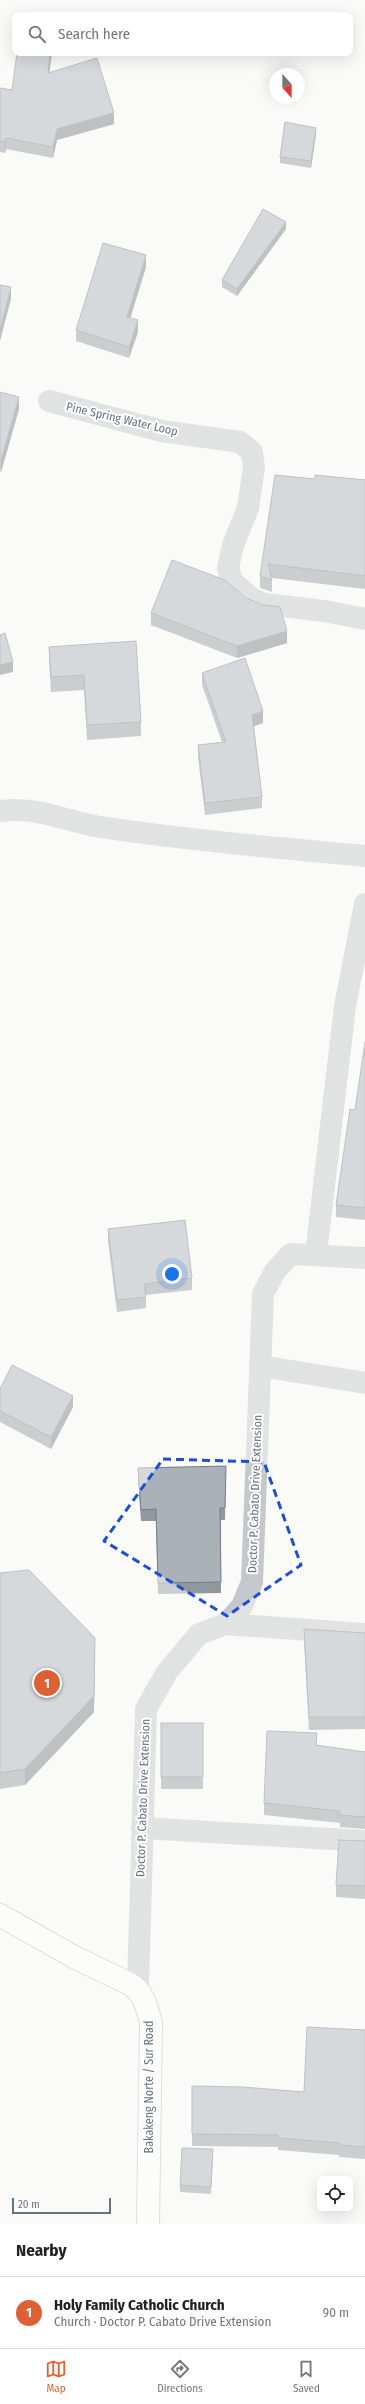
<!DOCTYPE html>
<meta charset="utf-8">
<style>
:root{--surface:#fff;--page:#f6f6f6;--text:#222;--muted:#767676;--line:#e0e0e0;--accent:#dc6135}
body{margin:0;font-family:"Fira Sans Condensed",sans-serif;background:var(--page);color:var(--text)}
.controls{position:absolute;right:12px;bottom:12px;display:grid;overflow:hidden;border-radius:8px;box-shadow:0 4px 16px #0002}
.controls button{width:36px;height:36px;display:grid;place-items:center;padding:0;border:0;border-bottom:1px solid var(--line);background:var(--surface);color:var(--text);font:20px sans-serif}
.compass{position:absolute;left:269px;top:68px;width:36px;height:36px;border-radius:50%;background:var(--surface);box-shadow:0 4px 16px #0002;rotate:159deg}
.scale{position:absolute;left:12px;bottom:10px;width:99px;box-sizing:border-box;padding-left:4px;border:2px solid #667481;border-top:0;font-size:11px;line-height:14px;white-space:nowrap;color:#667481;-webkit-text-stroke:3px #fff;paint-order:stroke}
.you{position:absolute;left:172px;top:1274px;width:14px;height:14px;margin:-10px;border:3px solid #fff;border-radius:50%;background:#1a73e8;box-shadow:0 0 0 6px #1a73e833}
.badge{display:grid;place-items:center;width:26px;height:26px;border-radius:50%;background:var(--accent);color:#fff;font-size:13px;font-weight:700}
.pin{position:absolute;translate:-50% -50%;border:2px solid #fff;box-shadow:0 1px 4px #0006}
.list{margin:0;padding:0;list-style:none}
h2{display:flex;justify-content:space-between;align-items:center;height:52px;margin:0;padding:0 16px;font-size:17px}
h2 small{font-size:13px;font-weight:400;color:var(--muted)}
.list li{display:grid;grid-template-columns:26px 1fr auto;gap:12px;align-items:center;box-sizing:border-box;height:72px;padding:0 16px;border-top:1px solid var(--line)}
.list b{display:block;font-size:15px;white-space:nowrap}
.list p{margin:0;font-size:13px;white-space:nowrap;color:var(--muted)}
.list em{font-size:13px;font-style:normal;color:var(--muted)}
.icon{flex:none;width:22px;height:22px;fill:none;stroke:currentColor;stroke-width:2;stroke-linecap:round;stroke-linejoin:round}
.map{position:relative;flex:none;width:365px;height:2224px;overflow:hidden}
.search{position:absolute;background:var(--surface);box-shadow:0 4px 16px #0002;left:12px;right:12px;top:12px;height:44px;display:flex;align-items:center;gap:10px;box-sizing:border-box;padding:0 14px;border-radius:8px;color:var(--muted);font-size:15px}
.sheet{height:124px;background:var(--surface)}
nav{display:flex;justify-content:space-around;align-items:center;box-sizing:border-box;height:56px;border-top:1px solid var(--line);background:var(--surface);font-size:11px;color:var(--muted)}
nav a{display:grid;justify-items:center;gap:2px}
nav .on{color:var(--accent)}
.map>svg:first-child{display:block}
</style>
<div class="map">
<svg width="365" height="2224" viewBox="0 0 365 2224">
<rect width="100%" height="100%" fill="#fafaf8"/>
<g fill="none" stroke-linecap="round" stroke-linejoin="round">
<g stroke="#b8bdc1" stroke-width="24">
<path id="secondary" d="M 0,1915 L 74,1957 L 130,1984 C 144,1993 147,2007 151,2023 L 148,2224"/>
</g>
<g stroke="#c4c7cb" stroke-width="22">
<path d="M 49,401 L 162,431 L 240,442 L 252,452 L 254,467 L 248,508 L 233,545 L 228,568 L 232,581 L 251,598 L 265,604 L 324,611 L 365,619"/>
<path d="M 0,811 C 38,806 64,821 100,827 C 188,840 277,848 365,856"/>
<path d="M 316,1254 L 345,1006 L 365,904"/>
<path d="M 260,1366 L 365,1383"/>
<path d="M 226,1624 L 365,1634"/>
<path d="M 142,1828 L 365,1841"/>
<path d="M 138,1989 L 146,1709 L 167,1672 L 199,1634 L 226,1624 L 242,1606 L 252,1582 L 263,1294 L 275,1271 L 291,1254 L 365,1258"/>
</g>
<use href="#secondary" stroke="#fff" stroke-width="22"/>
</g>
<g fill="#92999e">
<path d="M 17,53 L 52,53 L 49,73 L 114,124 L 57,140 L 53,158 L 6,149 L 5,153 L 0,152 L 0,88 L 12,90 Z"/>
<path d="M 316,134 L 311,168 L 280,163 L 280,157 Z"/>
<path d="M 286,229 L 237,296 L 222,287 L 222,280 Z"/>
<path d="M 146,267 L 130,318 L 138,332 L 129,358 L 76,341 L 76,330 Z"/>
<path d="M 0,392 L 19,409 L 1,472 L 0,471 Z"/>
<path d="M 315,479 L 365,480 L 365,589 L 272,578 L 272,592 L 260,588 L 260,576 Z"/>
<path d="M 151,613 L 287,643 L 237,658 L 151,625 Z"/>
<path d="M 49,647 L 141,722 L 141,736 L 87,740 L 84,690 L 51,692 L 49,661 Z"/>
<path d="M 202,673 L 263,723 L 254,726 L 262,797 L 262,808 L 205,815 L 198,757 L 198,745 L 222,742 L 202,685 Z"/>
<path d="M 365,1042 L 365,1220 L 336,1217 L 336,1205 L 355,1110 Z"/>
<path d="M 108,1229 L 192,1278 L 192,1290 L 146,1295 L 146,1308 L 117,1312 L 108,1241 Z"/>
<path d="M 0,1389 L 73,1407 L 51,1449 L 0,1422 Z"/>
<path d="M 226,1466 L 225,1520 L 221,1520 L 221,1593 L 158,1594 L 156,1521 L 141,1521 L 138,1479 L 138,1468 Z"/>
<path d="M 0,1573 L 95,1654 L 94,1712 L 25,1785 L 0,1789 Z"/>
<path d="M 304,1629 L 365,1633 L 365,1729 L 309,1730 L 304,1642 Z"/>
<rect x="161" y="1723" width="42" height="66"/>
<path d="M 317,1746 L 365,1752 L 365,1829 L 340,1827 L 340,1823 L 264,1815 L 264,1803 Z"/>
<path d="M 365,1841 L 365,1899 L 336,1897 L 336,1885 Z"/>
<path d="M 365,2030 L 365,2159 L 339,2157 L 339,2155 L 278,2150 L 278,2147 L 192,2146 L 192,2086 L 304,2092 Z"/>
<path d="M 213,2156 L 211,2194 L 180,2192 L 180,2185 Z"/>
</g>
<g fill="#777d81">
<path d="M 50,53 L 52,53 L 48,84 L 48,73 Z"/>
<path d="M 114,113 L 114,124 L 57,140 L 53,158 L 53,147 L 57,129 Z"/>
<path d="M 316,128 L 316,134 L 311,168 L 311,161 Z"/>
<path d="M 6,138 L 6,149 L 5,153 L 5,142 Z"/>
<path d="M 286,222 L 286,229 L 237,296 L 237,289 Z"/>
<path d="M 146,255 L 146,267 L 127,329 L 127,317 Z"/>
<path d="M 11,287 L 11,299 L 0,341 L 0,330 Z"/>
<path d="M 138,320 L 138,332 L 129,358 L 129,347 Z"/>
<path d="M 19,397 L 19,409 L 1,472 L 1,460 Z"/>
<path d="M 287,631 L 287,643 L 237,658 L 237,646 Z"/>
<path d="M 13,662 L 13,672 L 0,675 L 0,665 Z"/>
<path d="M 263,711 L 263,723 L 252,727 L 252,715 Z"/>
<path d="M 73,1396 L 73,1407 L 51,1449 L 51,1437 Z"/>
<path d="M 95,1638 L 94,1712 L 25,1785 L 25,1769 Z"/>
</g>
<g fill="#aab2b8" stroke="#777d81">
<path d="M 17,53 L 50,53 L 48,73 L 97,58 L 114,113 L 57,129 L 53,147 L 6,138 L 5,142 L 0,141 L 0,88 L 12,90 Z"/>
<path d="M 285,122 L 316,128 L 311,161 L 280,157 Z"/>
<path d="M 263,209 L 286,222 L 237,289 L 222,280 Z"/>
<path d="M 103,243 L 146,255 L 127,317 L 138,320 L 129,347 L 76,330 Z"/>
<path d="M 0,285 L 11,287 L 0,330 Z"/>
<path d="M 0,392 L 19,397 L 1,460 L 0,460 Z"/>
<path d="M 275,475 L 315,479 L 315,475 L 365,480 L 365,576 L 268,564 L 272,580 L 260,576 Z"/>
<path d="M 172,560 L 225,580 L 246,598 L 263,605 L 280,607 L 287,631 L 237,646 L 151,613 Z"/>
<path d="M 5,633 L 13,662 L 0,665 L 0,635 Z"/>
<path d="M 136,641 L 141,722 L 87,725 L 84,675 L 51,677 L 49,647 Z"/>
<path d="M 245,658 L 263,711 L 252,715 L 262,797 L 205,803 L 198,745 L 226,742 L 202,673 Z"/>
<path d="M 365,1042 L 365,1208 L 336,1205 L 350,1109 L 355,1110 Z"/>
<path d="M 185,1220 L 192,1278 L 144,1284 L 146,1297 L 117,1300 L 108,1229 Z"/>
<path d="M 12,1365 L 73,1396 L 51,1437 L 0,1411 L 0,1389 Z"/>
<path d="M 226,1466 L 225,1508 L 220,1508 L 221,1582 L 158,1583 L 156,1509 L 141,1510 L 138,1468 Z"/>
<path d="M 29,1570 L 95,1638 L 94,1696 L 25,1769 L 0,1773 L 0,1573 Z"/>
<path d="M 304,1629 L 365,1633 L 365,1717 L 309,1717 Z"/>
<rect x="161" y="1723" width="42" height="54"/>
<path d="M 267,1731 L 317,1733 L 316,1745 L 365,1752 L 365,1817 L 340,1815 L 340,1811 L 264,1803 Z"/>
<path d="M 339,1840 L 365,1841 L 365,1886 L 336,1885 Z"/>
<path d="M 307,2027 L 365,2030 L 365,2147 L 339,2145 L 340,2143 L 278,2138 L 278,2135 L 192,2134 L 192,2086 L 242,2087 L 304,2092 Z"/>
<path d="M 182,2148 L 213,2149 L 211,2187 L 180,2185 Z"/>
</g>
<path d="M0 0H365V2224H0ZM 163,1459 L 264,1462 L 301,1565 L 227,1616 L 104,1541 Z" fill="#fafaf8" fill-opacity=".55" fill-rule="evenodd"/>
<path fill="none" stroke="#1d4ed8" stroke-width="3" stroke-dasharray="8 5" stroke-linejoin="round" d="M 163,1459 L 264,1462 L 301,1565 L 227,1616 L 104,1541 Z"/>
<g text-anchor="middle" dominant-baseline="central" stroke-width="4" stroke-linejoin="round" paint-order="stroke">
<g font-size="12" fill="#667481" stroke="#fff">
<text transform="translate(122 419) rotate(13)">Pine Spring Water Loop</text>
<text transform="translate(255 1494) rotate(-88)">Doctor P. Cabato Drive Extension</text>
<text transform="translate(143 1798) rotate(-88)">Doctor P. Cabato Drive Extension</text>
<text transform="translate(149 2087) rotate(-90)">Bakakeng Norte / Sur Road</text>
</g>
</g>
</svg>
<div class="controls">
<button><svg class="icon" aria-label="locate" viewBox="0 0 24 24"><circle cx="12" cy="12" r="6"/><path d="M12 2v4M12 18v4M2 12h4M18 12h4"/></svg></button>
</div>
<svg class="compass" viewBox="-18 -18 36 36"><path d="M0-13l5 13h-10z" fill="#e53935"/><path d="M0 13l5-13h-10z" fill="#767676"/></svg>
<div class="scale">20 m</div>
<div class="you"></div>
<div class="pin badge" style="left:47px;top:1683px">1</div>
<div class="search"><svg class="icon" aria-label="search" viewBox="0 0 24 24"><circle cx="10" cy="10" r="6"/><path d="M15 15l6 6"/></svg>Search here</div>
</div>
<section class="sheet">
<h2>Nearby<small></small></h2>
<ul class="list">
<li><span class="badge">1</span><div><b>Holy Family Catholic Church</b><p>Church · Doctor P. Cabato Drive Extension</p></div><em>90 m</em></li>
</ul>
</section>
<nav>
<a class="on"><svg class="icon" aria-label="map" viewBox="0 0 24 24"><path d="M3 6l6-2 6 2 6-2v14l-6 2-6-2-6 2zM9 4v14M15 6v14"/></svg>Map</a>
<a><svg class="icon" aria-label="directions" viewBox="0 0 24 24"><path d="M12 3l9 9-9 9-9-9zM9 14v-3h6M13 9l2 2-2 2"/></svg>Directions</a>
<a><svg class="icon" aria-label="saved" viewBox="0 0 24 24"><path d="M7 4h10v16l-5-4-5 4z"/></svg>Saved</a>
</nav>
